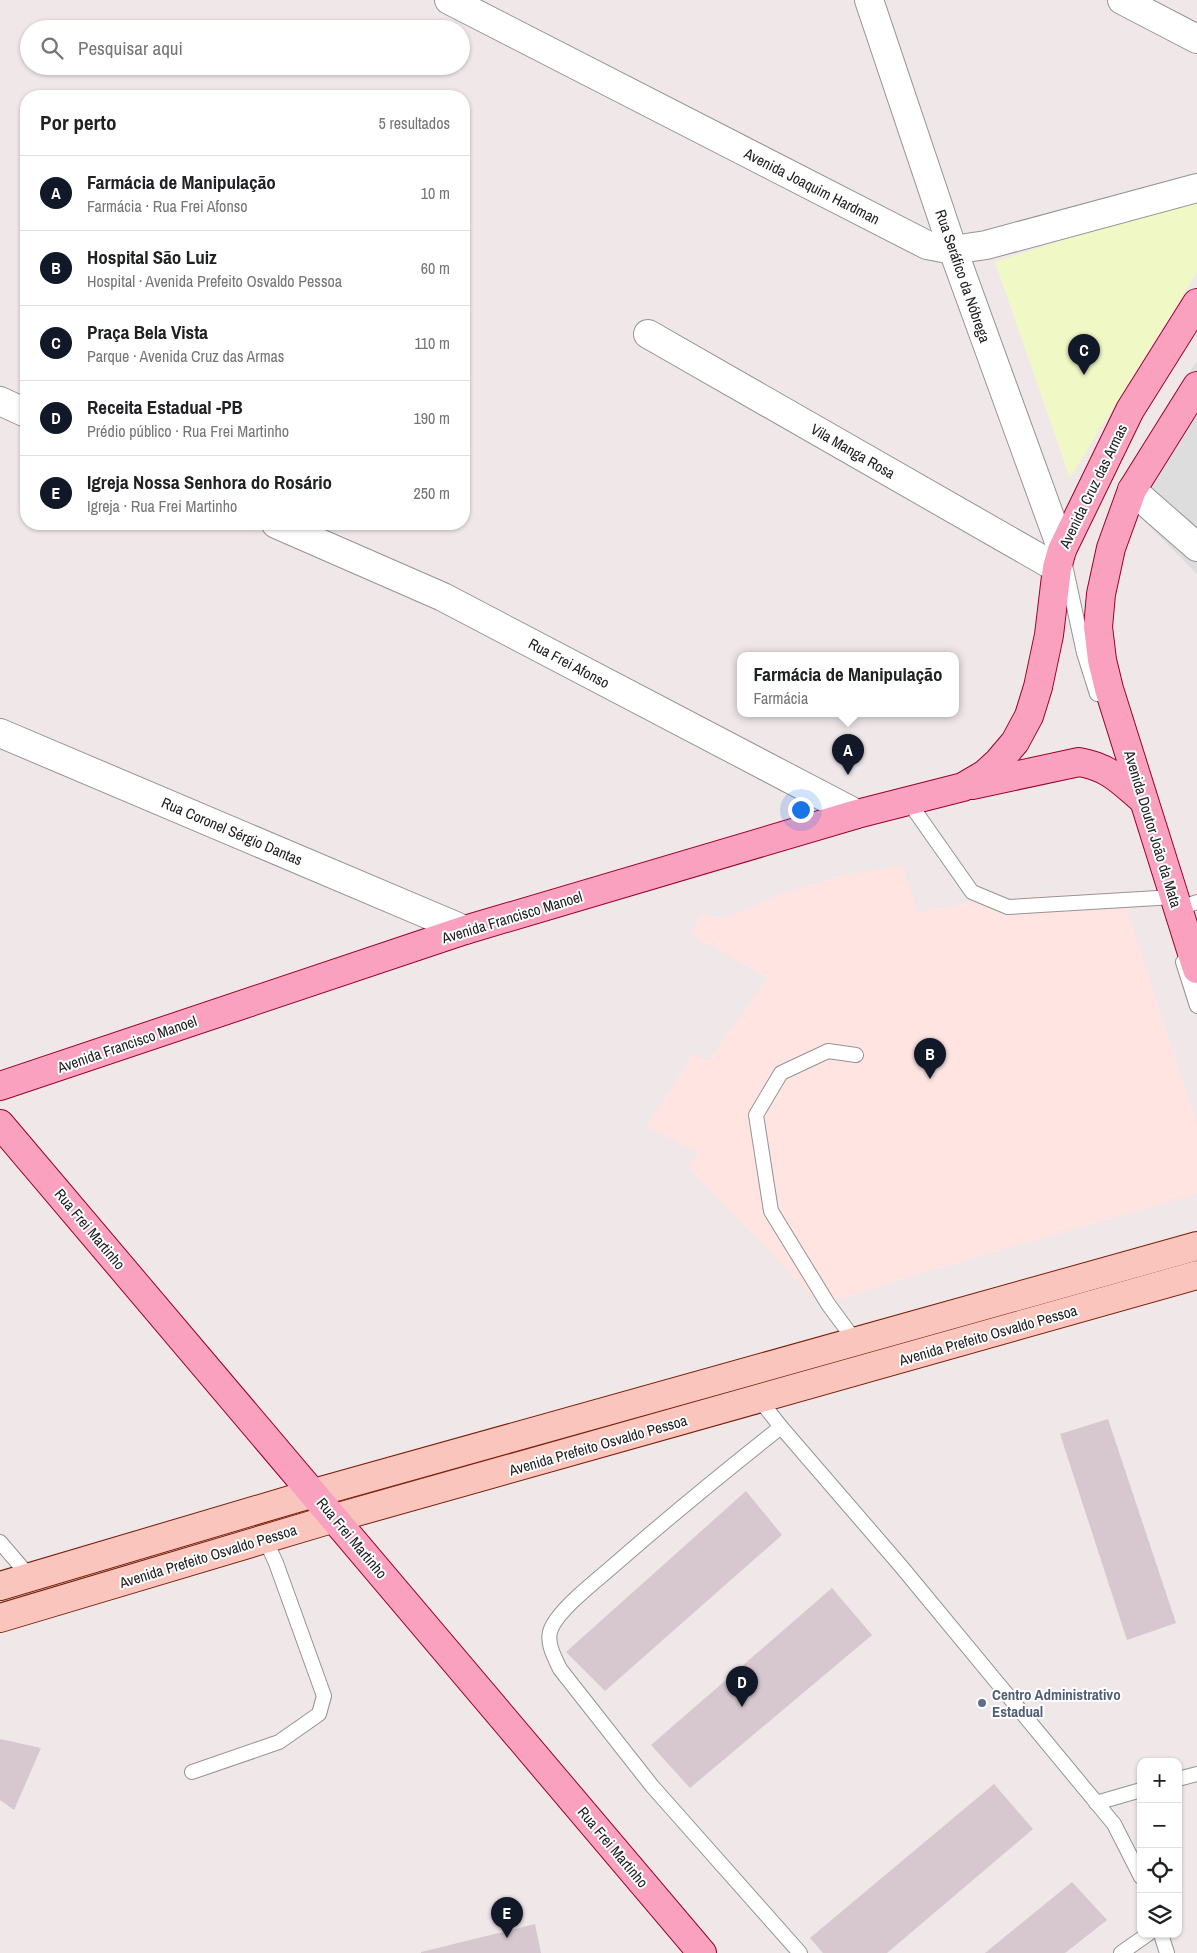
<!DOCTYPE html>
<html lang="pt">
<meta charset="utf-8">
<style>
:root{--surface:#fff;--page:#f2f2f2;--text:#202124;--muted:#757577;--line:#e0e0e0;--accent:#111827}
body{margin:0;font-family:"Archivo Narrow",sans-serif;background:var(--page);color:var(--text)}
.controls{position:absolute;right:15px;bottom:15px;display:grid;overflow:hidden;border-radius:10px;box-shadow:0 1px 4px #0004}
.controls button{width:45px;height:45px;display:grid;place-items:center;padding:0;border:0;border-bottom:1px solid var(--line);background:var(--surface);color:var(--text);font:25px sans-serif}
.you{position:absolute;left:800px;top:809px;width:18px;height:18px;margin:-12px;border:4px solid #fff;border-radius:50%;background:#1a73e8;box-shadow:0 0 0 8px #1a73e833}
.badge{display:grid;place-items:center;width:32px;height:32px;border-radius:50%;background:var(--accent);color:#fff;font-size:16px;font-weight:700}
.pin{position:absolute;translate:-50% -41px;filter:drop-shadow(0 1px 2px #0008)}
.pin::after{content:'';position:absolute;top:26px;width:18px;height:15px;background:inherit;clip-path:polygon(0 0,100% 0,50% 100%)}
.popup{position:absolute;left:737px;top:652px;width:222px;height:65px;box-sizing:border-box;display:grid;place-content:center;border-radius:10px;background:var(--surface);filter:drop-shadow(0 1px 4px #0005);font-size:16px;white-space:nowrap;color:var(--muted)}
.popup b{font-size:19px;color:var(--text)}
.popup::after{content:'';position:absolute;left:50%;top:100%;margin-left:-10px;border:10px solid transparent;border-top-color:var(--surface)}
.list{margin:0;padding:0;list-style:none}
h2{display:flex;justify-content:space-between;align-items:center;height:65px;margin:0;padding:0 20px;font-size:21px}
h2 small{font-size:16px;font-weight:400;color:var(--muted)}
.list li{display:grid;grid-template-columns:32px 1fr auto;gap:15px;align-items:center;box-sizing:border-box;height:75px;padding:0 20px;border-top:1px solid var(--line)}
.list b{display:block;font-size:19px;white-space:nowrap}
.list p{margin:0;font-size:16px;white-space:nowrap;color:var(--muted)}
.list em{font-size:16px;font-style:normal;color:var(--muted)}
.icon{flex:none;width:28px;height:28px;fill:none;stroke:currentColor;stroke-width:2;stroke-linecap:round;stroke-linejoin:round}
.map{position:relative;flex:none;width:1197px;height:1953px;overflow:hidden}
.search{position:absolute;background:var(--surface);box-shadow:0 1px 4px #0004;left:20px;top:20px;width:450px;height:55px;display:flex;align-items:center;gap:12px;box-sizing:border-box;padding:0 18px;border-radius:28px;color:var(--muted);font-size:19px}
.panel{position:absolute;background:var(--surface);box-shadow:0 1px 4px #0004;left:20px;top:90px;width:450px;height:440px;border-radius:20px}
.map>svg:first-child{display:block}
</style>
<div class="map">
<svg width="1197" height="1953" viewBox="0 0 1197 1953">
<rect width="100%" height="100%" fill="#f0e7e9"/>
<path fill="#deddde" d="M 1197,361 L 1197,574 L 1118,495 L 1163,411 Z"/>
<path fill="#ffe4e2" d="M 902,865 L 918,912 L 998,899 L 1020,907 L 1021,897 L 1121,892 L 1197,1125 L 1197,1194 L 928,1271 L 821,1305 L 688,1167 L 698,1153 L 647,1127 L 693,1054 L 708,1061 L 768,978 L 690,933 L 702,914 L 721,918 L 747,910 L 779,894 L 834,878 Z"/>
<path fill="#f0f9c5" d="M 1197,196 L 1197,272 L 1070,478 L 995,262 Z"/>
<g fill="#d7c7cf">
<path d="M 1108,1419 L 1176,1623 L 1127,1640 L 1060,1434 Z"/>
<path d="M 746,1491 L 782,1535 L 605,1691 L 566,1652 Z"/>
<path d="M 832,1588 L 872,1635 L 690,1788 L 651,1745 Z"/>
<path d="M 0,1739 L 41,1748 L 14,1810 L 0,1800 Z"/>
<path d="M 994,1784 L 1033,1829 L 887,1953 L 823,1953 L 810,1938 Z"/>
<path d="M 1072,1882 L 1107,1920 L 1065,1953 L 985,1953 Z"/>
<path d="M 535,1924 L 541,1953 L 421,1953 L 421,1952 Z"/>
</g>
<g fill="none" stroke-linecap="round" stroke-linejoin="round">
<g stroke="#949494" stroke-width="16">
<g id="lane">
<path d="M 1065,565 L 1084,653 L 1097,694"/>
<path d="M 908,801 L 972,892 L 1008,907 L 1174,897"/>
<path d="M 1178,909 L 1197,902"/>
<path d="M 1183,962 L 1197,1006"/>
<path d="M 856,1055 L 828,1051 L 781,1073 L 756,1115 L 771,1211 L 828,1304 L 856,1342"/>
<path d="M 759,1399 L 781,1427 L 900,1565 L 1114,1824 L 1141,1877"/>
<path d="M 781,1427 C 724,1472 668,1518 613,1566 C 597,1580 555,1612 550,1632 C 547,1645 555,1658 560,1669 L 652,1786 L 800,1953"/>
<path d="M 0,1542 L 30,1577"/>
<path d="M 192,1772 L 279,1742 L 319,1714 L 324,1696 L 276,1563 L 265,1539"/>
<path d="M 1178,1779 L 1197,1774"/>
<path d="M 1096,1803 L 1141,1790"/>
<path d="M 1161,1934 L 1167,1953"/>
<path d="M 1121,1953 L 1148,1934"/>
</g>
</g>
<g stroke="#949494" stroke-width="30">
<g id="street">
<path d="M 449,0 L 927,245 L 953,250 L 986,245 L 1197,188"/>
<path d="M 869,0 L 953,250 L 1062,550"/>
<path d="M 1122,0 L 1197,39"/>
<path d="M 648,334 L 1057,568"/>
<path d="M 0,401 L 26,413"/>
<path d="M 1132,490 L 1197,547"/>
<path d="M 276,524 L 443,597 L 857,814"/>
<path d="M 0,733 L 465,930"/>
</g>
</g>
<g stroke="#781d06" stroke-width="30">
<g id="secondary">
<path d="M 0,1586 L 314,1493 L 1197,1246"/>
<path d="M 0,1618 L 335,1518 L 1197,1275"/>
</g>
</g>
<g stroke="#9a0227" stroke-width="30">
<g id="primary">
<path d="M 1197,386 L 1132,490 L 1111,548 L 1101,594 L 1098,627 L 1102,660 L 1109,689 L 1197,969"/>
<path d="M 972,785 L 1079,762 C 1109,767 1121,781 1143,800"/>
<path d="M 0,1086 L 465,930 L 857,814 L 963,787 L 985,774 L 998,762 L 1015,742 L 1029,716 L 1038,687 L 1049,635 L 1057,568 L 1062,550 L 1130,410 L 1197,303"/>
<path d="M 0,1124 L 702,1953"/>
</g>
</g>
<use href="#lane" stroke="#fff" stroke-width="14"/>
<use href="#street" stroke="#fff" stroke-width="28"/>
<use href="#secondary" stroke="#f9c5bc" stroke-width="28"/>
<use href="#primary" stroke="#fba1c0" stroke-width="28"/>
</g>
<circle fill="#5c6f8a" stroke="#fff" stroke-width="2" cx="982" cy="1703" r="5"/>
<g text-anchor="middle" dominant-baseline="central" stroke-width="4" stroke-linejoin="round" paint-order="stroke">
<g font-size="15" fill="#202020" stroke="#fff">
<text transform="translate(812 186) rotate(27)">Avenida Joaquim Hardman</text>
<text transform="translate(963 276) rotate(71)">Rua Seráfico da Nóbrega</text>
<text transform="translate(853 451) rotate(30)">Vila Manga Rosa</text>
<text transform="translate(1093 486) rotate(-64)">Avenida Cruz das Armas</text>
<text transform="translate(569 663) rotate(28)">Rua Frei Afonso</text>
<text transform="translate(1153 829) rotate(73)">Avenida Doutor João da Mata</text>
<text transform="translate(232 831) rotate(23)">Rua Coronel Sérgio Dantas</text>
<text transform="translate(512 917) rotate(-17)">Avenida Francisco Manoel</text>
<text transform="translate(127 1044) rotate(-19)">Avenida Francisco Manoel</text>
<text transform="translate(90 1229) rotate(50)">Rua Frei Martinho</text>
<text transform="translate(988 1335) rotate(-16)">Avenida Prefeito Osvaldo Pessoa</text>
<text transform="translate(598 1445) rotate(-16)">Avenida Prefeito Osvaldo Pessoa</text>
<text transform="translate(352 1538) rotate(50)">Rua Frei Martinho</text>
<text transform="translate(208 1556) rotate(-17)">Avenida Prefeito Osvaldo Pessoa</text>
<text transform="translate(613 1847) rotate(50)">Rua Frei Martinho</text>
</g>
<g font-size="15" font-weight="bold" fill="#4e5e75" stroke="#fff" text-anchor="start">
<text x="992" y="1694">Centro Administrativo<tspan x="992" dy="17">Estadual</tspan></text>
</g>
</g>
</svg>
<div class="controls">
<button>+</button>
<button>−</button>
<button><svg class="icon" aria-label="locate" viewBox="0 0 24 24"><circle cx="12" cy="12" r="6"/><path d="M12 2v4M12 18v4M2 12h4M18 12h4"/></svg></button>
<button><svg class="icon" aria-label="layers" viewBox="0 0 24 24"><path d="M12 4l9 5-9 5-9-5zM3 14l9 5 9-5"/></svg></button>
</div>
<div class="you"></div>
<div class="pin badge" style="left:848px;top:775px">A</div>
<div class="popup"><b>Farmácia de Manipulação</b>Farmácia</div>
<div class="pin badge" style="left:930px;top:1079px">B</div>
<div class="pin badge" style="left:1084px;top:375px">C</div>
<div class="pin badge" style="left:742px;top:1707px">D</div>
<div class="pin badge" style="left:507px;top:1938px">E</div>
<div class="search"><svg class="icon" aria-label="search" viewBox="0 0 24 24"><circle cx="10" cy="10" r="6"/><path d="M15 15l6 6"/></svg>Pesquisar aqui</div>
<section class="panel">
<h2>Por perto<small>5 resultados</small></h2>
<ul class="list">
<li><span class="badge">A</span><div><b>Farmácia de Manipulação</b><p>Farmácia · Rua Frei Afonso</p></div><em>10 m</em></li>
<li><span class="badge">B</span><div><b>Hospital São Luiz</b><p>Hospital · Avenida Prefeito Osvaldo Pessoa</p></div><em>60 m</em></li>
<li><span class="badge">C</span><div><b>Praça Bela Vista</b><p>Parque · Avenida Cruz das Armas</p></div><em>110 m</em></li>
<li><span class="badge">D</span><div><b>Receita Estadual -PB</b><p>Prédio público · Rua Frei Martinho</p></div><em>190 m</em></li>
<li><span class="badge">E</span><div><b>Igreja Nossa Senhora do Rosário</b><p>Igreja · Rua Frei Martinho</p></div><em>250 m</em></li>
</ul>
</section>
</div>
